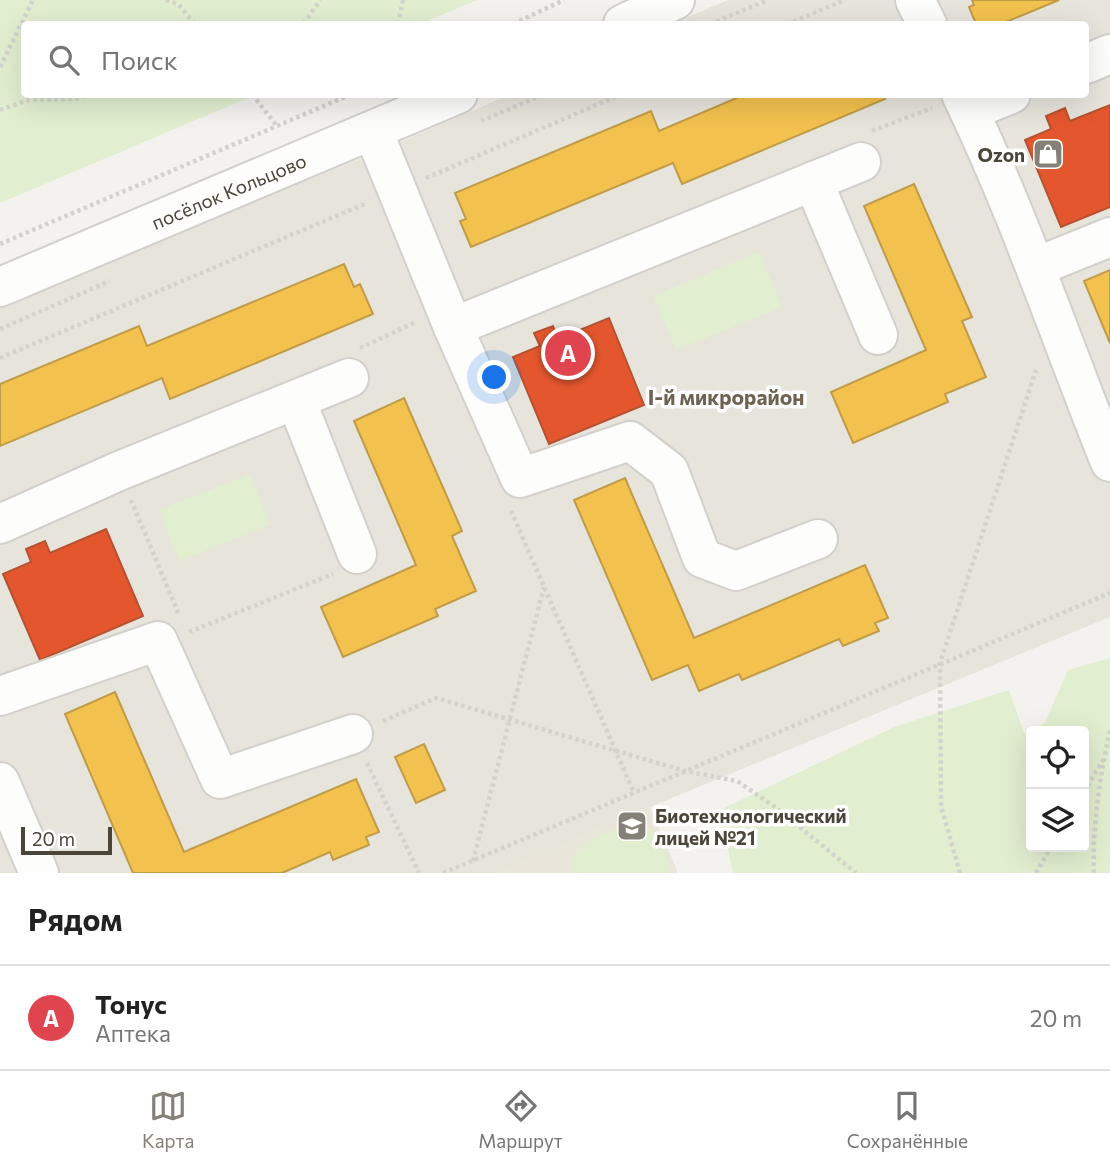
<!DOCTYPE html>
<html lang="ru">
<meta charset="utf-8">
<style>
:root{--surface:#fff;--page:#f2f2f2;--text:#222;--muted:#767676;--line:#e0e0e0;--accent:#868178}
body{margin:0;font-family:Commissioner,sans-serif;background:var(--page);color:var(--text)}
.controls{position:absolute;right:21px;bottom:21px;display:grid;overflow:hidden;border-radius:7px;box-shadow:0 7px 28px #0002}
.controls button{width:63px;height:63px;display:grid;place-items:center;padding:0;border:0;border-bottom:2px solid var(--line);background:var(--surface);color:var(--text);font:35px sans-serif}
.scale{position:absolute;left:21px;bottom:18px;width:91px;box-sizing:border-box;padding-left:7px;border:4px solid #4b4439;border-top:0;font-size:19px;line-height:24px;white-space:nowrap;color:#4b4439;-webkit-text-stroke:5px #fff;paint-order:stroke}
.you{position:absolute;left:495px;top:378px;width:24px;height:24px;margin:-18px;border:5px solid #fff;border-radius:50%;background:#1a73e8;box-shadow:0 0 0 10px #1a73e833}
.badge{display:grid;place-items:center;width:46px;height:46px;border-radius:50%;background:var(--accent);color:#fff;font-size:23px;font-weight:700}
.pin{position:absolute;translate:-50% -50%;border:4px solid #fff;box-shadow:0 2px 7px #0006}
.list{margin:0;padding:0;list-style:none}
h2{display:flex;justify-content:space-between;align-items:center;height:91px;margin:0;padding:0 28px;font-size:30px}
h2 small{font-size:23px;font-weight:400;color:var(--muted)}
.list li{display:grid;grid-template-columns:46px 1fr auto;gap:21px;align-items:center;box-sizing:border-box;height:105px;padding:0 28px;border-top:2px solid var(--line)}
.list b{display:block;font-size:26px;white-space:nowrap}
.list p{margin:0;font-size:23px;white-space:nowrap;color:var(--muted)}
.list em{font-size:23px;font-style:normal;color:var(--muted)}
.icon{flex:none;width:38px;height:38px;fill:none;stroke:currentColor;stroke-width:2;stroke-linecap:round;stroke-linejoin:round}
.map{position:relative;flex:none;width:1110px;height:873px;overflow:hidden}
.search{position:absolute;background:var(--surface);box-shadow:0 7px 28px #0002;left:21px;right:21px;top:21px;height:77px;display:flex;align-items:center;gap:18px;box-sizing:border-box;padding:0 24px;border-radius:7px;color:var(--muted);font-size:26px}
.sheet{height:196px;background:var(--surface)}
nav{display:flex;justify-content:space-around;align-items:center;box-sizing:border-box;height:98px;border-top:2px solid var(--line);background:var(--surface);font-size:19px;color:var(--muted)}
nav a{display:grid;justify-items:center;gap:4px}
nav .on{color:var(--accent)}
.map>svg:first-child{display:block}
</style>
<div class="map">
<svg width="1110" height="873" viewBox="0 0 1110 873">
<rect width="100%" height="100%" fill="#f4f2ee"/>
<path fill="#e7e4dc" d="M 728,0 L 1110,0 L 1110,617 L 650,807 L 499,873 L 0,873 L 0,302 L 360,159 L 509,95 L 1086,94 L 1086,24 L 671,24 Z"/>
<path fill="#eae5da" d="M 650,807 L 678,873 L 498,873 L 562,845 Z"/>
<g fill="#e1eecf" fill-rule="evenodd">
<path d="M 0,0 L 477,0 L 420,24 L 24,24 L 24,94 L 255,95 L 0,203 Z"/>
<path d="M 759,252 L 782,307 L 676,350 L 653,296 Z"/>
<path d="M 250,474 L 270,525 L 179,561 L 159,510 Z"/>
<path d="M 1110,658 L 1110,873 L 733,873 L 720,810 L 894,727 L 1009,690 L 1024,733 L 1045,723 L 1068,670 ZM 1031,731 L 1084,731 L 1084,847 L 1031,847 Z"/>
<path d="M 634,823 C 660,825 663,852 671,873 L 573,873 L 570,864 C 578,838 610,832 634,823 Z"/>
</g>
<g fill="#f2c14e" stroke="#c09c48" stroke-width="2">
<path d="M 972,0 L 1059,0 L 1001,24 L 976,24 L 969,7 L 974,5 Z"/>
<path d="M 746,94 L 883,94 L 885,99 L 682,184 L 673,163 L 471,247 L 460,221 L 466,219 L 455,193 L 651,111 L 659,131 Z"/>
<path d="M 914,184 L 972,317 L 962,321 L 986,377 L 945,394 L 948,402 L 853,443 L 831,392 L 926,350 L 864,206 Z"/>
<path d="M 344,264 L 354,287 L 360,284 L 373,314 L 170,399 L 162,378 L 0,446 L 0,384 L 139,326 L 147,346 Z"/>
<path d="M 1110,270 L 1110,343 L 1084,281 Z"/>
<path d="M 404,398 L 462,531 L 452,536 L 476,591 L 435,609 L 438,616 L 343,657 L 321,607 L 416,565 L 354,421 Z"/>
<path d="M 625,478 L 694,638 L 865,565 L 888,618 L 875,623 L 879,631 L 843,646 L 839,639 L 742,680 L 739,674 L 699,691 L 688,665 L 652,680 L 574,500 Z"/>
<path d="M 115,692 L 184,852 L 356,779 L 379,832 L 366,837 L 369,845 L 333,860 L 330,852 L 282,873 L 133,873 L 65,714 Z"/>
<path d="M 424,744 L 445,790 L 416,803 L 395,757 Z"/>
</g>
<g fill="#e4572e" stroke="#b65131" stroke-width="2">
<path d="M 1110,105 L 1110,207 L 1061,227 L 1025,140 L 1051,129 L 1046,116 L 1065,108 L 1070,121 Z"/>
<path d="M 609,318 L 644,405 L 549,444 L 513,357 L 540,346 L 534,333 L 553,326 L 558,339 Z"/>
<path d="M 106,529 L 143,616 L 40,660 L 3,574 L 31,562 L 26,549 L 45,541 L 50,553 Z"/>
</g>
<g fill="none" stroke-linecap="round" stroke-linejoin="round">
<g stroke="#d2d0cb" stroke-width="42">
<g id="minor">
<path d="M 915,0 L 927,24"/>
<path d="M 623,24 L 675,0"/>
<path d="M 1086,64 L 1110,54"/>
<path d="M 961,94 C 1019,214 1061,340 1110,462"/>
<path d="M 969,111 L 1011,94"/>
<path d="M 373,131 L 453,327 L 520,478 L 630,441 L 669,471 L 702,558 L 736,571 L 818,539"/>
<path d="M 813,181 L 878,335"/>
<path d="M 1036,267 L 1110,237"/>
<path id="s1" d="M 0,287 L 458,94"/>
<path d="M 453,327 L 861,162"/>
<path d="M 296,400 L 357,554"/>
<path d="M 0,524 L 119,471 L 349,378"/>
<path d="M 0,696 L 158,641 L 220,779 L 353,734"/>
<path d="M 0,782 L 39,873"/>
</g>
</g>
<g stroke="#d3d2cc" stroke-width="4.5" stroke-dasharray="3.5 3.5" stroke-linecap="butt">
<path d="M 166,0 L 178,4 L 195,24"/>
<path d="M 296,24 L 305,22 L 320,0"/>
<path d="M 398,24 L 403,0"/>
<path d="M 513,24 L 564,0"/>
<path d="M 710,24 L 768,0"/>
<path d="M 787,24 L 845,0"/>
<path d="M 0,67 L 33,0"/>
<path d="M 252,94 L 277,126"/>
<path d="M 0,110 L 28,100 L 76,99 L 90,94"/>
<path d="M 481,121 L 545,94"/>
<path d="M 872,131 L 932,108"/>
<path d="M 426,178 L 622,94"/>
<path d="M 0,244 L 352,94"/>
<path d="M 0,329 L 110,281"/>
<path d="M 360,348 L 416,322"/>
<path d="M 0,358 L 367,203"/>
<path d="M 131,500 L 179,615"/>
<path d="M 511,511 L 634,793"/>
<path d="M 189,632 L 333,574"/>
<path d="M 383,721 L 436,698 L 685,771 L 737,781 L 775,807 L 856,873"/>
<path d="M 367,763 L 419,873"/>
<path d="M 1084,792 L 1103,760"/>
<path d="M 473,861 L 544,587"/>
<path d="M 443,873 L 1110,593"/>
<path d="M 960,873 L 941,806 L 940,663 L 1036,370"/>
<path d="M 1036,873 L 1051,847"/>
<path d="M 1094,873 C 1092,826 1100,776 1110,731"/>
</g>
<use href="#minor" stroke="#fdfdfc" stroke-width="38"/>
</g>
<defs>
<g id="shop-square" transform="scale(1.575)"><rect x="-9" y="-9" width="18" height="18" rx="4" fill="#868178" stroke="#fff"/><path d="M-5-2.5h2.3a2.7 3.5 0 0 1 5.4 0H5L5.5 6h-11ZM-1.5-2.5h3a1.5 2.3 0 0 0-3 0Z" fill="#fff"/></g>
<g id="school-square" transform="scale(1.575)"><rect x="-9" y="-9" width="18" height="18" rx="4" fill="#868178" stroke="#fff"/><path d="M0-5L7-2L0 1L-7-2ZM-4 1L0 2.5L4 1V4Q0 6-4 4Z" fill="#fff"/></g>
</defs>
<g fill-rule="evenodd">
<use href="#shop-square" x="1048" y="154"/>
<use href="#school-square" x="632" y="826"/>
</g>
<g text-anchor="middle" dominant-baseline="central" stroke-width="7" stroke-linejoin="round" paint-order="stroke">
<g font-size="19" font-weight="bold" fill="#4b4439" stroke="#fff" text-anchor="end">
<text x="1025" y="154">Ozon</text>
<text x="655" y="815" text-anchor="start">Биотехнологический<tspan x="655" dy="22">лицей №21</tspan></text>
</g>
<g font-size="19" fill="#4b4439" stroke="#fff">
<text stroke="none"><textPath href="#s1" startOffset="248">посёлок Кольцово</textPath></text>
</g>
<g font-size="21" font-weight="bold" fill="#6e6250" stroke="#fff">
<text x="726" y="396">I-й микрорайон</text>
</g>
</g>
</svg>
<div class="controls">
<button><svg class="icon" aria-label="locate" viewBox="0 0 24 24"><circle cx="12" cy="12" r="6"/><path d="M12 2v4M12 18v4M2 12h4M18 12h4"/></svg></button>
<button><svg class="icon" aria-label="layers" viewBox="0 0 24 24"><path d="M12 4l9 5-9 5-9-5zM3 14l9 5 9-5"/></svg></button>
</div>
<div class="scale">20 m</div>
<div class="you"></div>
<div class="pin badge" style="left:568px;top:353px;background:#e0444e">A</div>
<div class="search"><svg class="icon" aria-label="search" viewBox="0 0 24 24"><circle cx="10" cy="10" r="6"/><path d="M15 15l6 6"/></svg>Поиск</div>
</div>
<section class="sheet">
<h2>Рядом<small></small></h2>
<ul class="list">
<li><span class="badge" style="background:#e0444e">A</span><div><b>Тонус</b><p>Аптека</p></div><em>20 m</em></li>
</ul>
</section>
<nav>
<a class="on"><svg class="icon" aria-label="map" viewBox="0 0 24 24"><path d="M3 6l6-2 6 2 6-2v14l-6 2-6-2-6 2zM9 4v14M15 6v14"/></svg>Карта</a>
<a><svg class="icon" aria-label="directions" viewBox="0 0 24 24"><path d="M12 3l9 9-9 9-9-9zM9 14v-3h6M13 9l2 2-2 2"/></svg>Маршрут</a>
<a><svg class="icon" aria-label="saved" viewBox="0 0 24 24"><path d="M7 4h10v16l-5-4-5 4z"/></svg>Сохранённые</a>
</nav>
